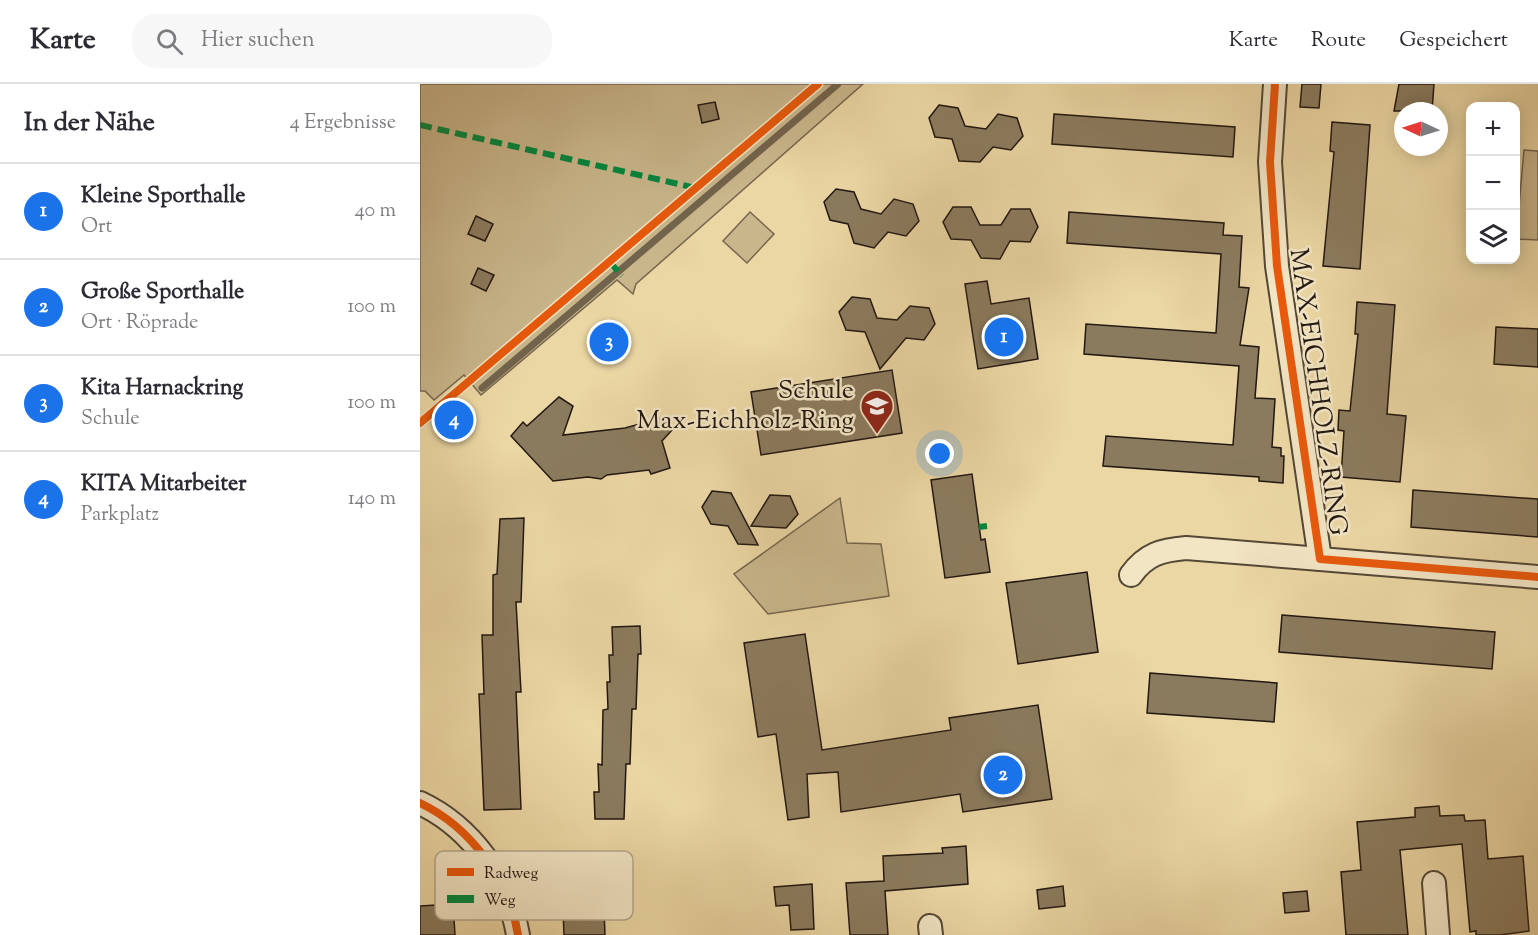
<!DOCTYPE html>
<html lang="de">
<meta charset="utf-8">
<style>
:root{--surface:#fff;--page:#f7f7f7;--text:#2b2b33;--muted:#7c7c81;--line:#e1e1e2;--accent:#1a73e8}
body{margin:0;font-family:"Sorts Mill Goudy",serif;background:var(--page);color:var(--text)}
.controls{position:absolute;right:18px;top:18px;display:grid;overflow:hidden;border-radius:12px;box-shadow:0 3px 15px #0003}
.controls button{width:54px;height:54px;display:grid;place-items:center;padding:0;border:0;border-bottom:2px solid var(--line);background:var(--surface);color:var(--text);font:30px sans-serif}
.compass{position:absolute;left:974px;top:18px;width:54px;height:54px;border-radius:50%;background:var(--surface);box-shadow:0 3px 15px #0003;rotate:274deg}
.you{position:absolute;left:520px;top:370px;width:21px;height:21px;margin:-15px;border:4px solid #fff;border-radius:50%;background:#1a73e8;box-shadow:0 0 0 9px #1a73e833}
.badge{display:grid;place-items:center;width:39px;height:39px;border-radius:50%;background:var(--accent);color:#fff;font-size:20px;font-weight:700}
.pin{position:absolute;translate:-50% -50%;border:3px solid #fff;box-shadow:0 2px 6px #0006}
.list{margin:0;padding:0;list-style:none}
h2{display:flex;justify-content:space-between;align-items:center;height:78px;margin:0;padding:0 24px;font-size:26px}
h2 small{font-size:20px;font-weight:400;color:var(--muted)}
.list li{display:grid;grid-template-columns:39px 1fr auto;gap:18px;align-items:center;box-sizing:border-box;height:96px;padding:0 24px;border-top:2px solid var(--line)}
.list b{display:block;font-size:22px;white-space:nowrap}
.list p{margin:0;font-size:20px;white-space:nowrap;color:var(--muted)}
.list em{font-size:20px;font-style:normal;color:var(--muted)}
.icon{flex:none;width:33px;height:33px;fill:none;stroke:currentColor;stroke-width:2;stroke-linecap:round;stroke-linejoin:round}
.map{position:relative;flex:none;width:1118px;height:851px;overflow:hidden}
header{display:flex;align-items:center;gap:36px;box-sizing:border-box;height:84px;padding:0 30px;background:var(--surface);border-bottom:2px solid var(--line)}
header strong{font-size:28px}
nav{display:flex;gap:33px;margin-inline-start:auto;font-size:21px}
.search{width:420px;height:54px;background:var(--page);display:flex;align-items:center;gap:15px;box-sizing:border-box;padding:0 21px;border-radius:24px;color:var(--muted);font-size:22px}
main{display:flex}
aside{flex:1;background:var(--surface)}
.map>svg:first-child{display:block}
</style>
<header>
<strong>Karte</strong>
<div class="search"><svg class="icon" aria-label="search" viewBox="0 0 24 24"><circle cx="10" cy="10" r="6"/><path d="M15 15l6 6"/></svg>Hier suchen</div>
<nav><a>Karte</a><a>Route</a><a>Gespeichert</a></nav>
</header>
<main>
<aside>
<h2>In der Nähe<small>4 Ergebnisse</small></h2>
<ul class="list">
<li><span class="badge">1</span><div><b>Kleine Sporthalle</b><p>Ort</p></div><em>40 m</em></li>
<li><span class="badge">2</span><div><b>Große Sporthalle</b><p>Ort · Röprade</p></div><em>100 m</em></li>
<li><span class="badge">3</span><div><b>Kita Harnackring</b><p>Schule</p></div><em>100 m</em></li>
<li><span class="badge">4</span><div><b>KITA Mitarbeiter</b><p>Parkplatz</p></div><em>140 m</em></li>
</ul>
</aside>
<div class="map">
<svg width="1118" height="851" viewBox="0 0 1118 851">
<rect width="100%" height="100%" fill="#ebd7a4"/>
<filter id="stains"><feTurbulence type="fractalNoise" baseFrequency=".00333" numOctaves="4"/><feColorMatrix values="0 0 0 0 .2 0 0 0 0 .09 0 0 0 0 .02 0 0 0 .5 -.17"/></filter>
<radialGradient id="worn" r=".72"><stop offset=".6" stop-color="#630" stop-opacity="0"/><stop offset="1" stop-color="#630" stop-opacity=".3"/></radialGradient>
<g fill="#c9b68b" stroke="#76664e" stroke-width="1.5">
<path d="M 0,0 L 443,0 L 216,200 L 213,210 L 197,196 L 61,311 L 44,291 L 14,316 L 5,307 L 0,307 Z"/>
<path d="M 1104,66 L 1118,67 L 1118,156 L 1096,155 Z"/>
<path d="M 330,128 L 354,150 L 327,179 L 303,157 Z"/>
<path d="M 420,414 L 427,459 L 461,460 L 469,512 L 348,530 L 314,490 Z"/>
</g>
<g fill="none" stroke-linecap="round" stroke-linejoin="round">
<path stroke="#72634c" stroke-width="7" d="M 62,304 L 418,0"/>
</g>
<g fill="#8b7b5e" stroke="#221712" stroke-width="1.5">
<path d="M 882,0 L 901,0 L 899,24 L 880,23 Z"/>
<path d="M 979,0 L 1014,0 L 1012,27 L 974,27 Z"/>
<path d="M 295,18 L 299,35 L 282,39 L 278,21 Z"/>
<path d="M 519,21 L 538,24 L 545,42 L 566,45 L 578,30 L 597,34 L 603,52 L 591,66 L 573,63 L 560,78 L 539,77 L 532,55 L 515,53 L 509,34 Z"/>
<path d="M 634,30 L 815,43 L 813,73 L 632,60 Z"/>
<path d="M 912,38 L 950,41 L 940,185 L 903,182 L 914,68 L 910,67 Z"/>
<path d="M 416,105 L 434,108 L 441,125 L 461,130 L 474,115 L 493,120 L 499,137 L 486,152 L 468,148 L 454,164 L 434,159 L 428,140 L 410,136 L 404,118 Z"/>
<path d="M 533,123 L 551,123 L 560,141 L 581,141 L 591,125 L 610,125 L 618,143 L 610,158 L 590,157 L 580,175 L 561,174 L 551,156 L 531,155 L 523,138 Z"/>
<path d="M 649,128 L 804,139 L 803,151 L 822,152 L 819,203 L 829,204 L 820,261 L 839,263 L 835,314 L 855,315 L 852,363 L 861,364 L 861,372 L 864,372 L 863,399 L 839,397 L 839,393 L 683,382 L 686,352 L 813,361 L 819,282 L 664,270 L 666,240 L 796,249 L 801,170 L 647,159 Z"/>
<path d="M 56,132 L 73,140 L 65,157 L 48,150 Z"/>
<path d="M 58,184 L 74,191 L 66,207 L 51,200 Z"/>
<path d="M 567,197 L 571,220 L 609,214 L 618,275 L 558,285 L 545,200 Z"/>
<path d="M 432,213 L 450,215 L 457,234 L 477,236 L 490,222 L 509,224 L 515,240 L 504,256 L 486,254 L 460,285 L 445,248 L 426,246 L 419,228 Z"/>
<path d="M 937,218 L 975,221 L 967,330 L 986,332 L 980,398 L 921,393 L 924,347 L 918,346 L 919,326 L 930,327 L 938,250 L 935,250 Z"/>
<path d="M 1076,243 L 1118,245 L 1118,283 L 1074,280 Z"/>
<path d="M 472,286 L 482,349 L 341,371 L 331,308 Z"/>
<path d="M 139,313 L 153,322 L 143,351 L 205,344 L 245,333 L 253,345 L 242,357 L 250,384 L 231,390 L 229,386 L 187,391 L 181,395 L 168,393 L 133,397 L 91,352 L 103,338 L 107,342 Z"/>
<path d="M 552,390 L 561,456 L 565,455 L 570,488 L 525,494 L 511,396 Z"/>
<path d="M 993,406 L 1118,415 L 1118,453 L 991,443 Z"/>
<path d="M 292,407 L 311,409 L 338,461 L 318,460 L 308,442 L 291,440 L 282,423 Z"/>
<path d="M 350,411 L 370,412 L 378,430 L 366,444 L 331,442 Z"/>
<path d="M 104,434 L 101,518 L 96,518 L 101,608 L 96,608 L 101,725 L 64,726 L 59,610 L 64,610 L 62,551 L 73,551 L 73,491 L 77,490 L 80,435 Z"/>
<path d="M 667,488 L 678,568 L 598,580 L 586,499 Z"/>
<path d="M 862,531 L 1075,548 L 1072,585 L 859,568 Z"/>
<path d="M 220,542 L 221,570 L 218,570 L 216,625 L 212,625 L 210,680 L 206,680 L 204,735 L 175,735 L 174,708 L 179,708 L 178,680 L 182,681 L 183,626 L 188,625 L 187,598 L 190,598 L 189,571 L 193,571 L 192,543 Z"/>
<path d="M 385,550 L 402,666 L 531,646 L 529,634 L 618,621 L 632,715 L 543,728 L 540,710 L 421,728 L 418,688 L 387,690 L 389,733 L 368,736 L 356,650 L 338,653 L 324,559 Z"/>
<path d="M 730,589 L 857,599 L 854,638 L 727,629 Z"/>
<path d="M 1019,722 L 1020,732 L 1044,731 L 1045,737 L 1065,736 L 1068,775 L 1103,772 L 1109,847 L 1080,851 L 1056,851 L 1056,847 L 1050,848 L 1042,760 L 980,766 L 988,851 L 926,851 L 921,788 L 941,786 L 937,738 L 995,733 L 995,724 Z"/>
<path d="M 546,762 L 548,800 L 465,807 L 468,851 L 430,851 L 426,799 L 464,797 L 463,772 L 523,769 L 522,764 Z"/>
<path d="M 182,774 L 185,851 L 144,851 L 141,775 Z"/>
<path d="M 392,800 L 394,845 L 371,846 L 369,821 L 356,822 L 354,803 Z"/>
<path d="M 643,802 L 645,822 L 619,825 L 617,806 Z"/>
<path d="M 887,807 L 889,827 L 865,829 L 863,809 Z"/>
<path d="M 33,820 L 35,851 L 0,851 L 0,822 Z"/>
</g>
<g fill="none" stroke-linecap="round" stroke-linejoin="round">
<g stroke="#544736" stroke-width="26">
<g id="street">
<path d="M 855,0 L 850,78 L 857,182 L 900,475 L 1118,493"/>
<path d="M 711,491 C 726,470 742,466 766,464 L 900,475"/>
<path d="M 0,719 C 51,743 89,796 98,851"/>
<path d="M 1014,799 L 1018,851"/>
<path d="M 510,842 L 511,851"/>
</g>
</g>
<use href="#street" stroke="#f2e5c4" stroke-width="22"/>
<g stroke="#00873e" stroke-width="6" stroke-dasharray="12 6" stroke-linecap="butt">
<path d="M 0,41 L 276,104"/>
<path d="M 190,178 L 202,192"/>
<path d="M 559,443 L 567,442"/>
</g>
<g stroke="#f2e5c4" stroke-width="11">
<g id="cycleway">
<path d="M 855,0 L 850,78 L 857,182 L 900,475 L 1118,493"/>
<path d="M 0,339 L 398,0"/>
<path d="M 0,719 C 51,743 89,796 98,851"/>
</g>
</g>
<use href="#cycleway" stroke="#e8590c" stroke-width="8"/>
</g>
<defs>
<g id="school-pin" transform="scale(1.725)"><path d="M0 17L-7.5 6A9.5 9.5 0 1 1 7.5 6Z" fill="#8f2418" stroke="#f2e5c4"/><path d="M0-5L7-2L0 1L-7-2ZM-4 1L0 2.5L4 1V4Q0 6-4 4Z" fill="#fff"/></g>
</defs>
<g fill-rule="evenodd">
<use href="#school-pin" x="457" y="322"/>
</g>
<g text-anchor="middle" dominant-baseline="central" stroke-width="5" stroke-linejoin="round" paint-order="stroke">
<g font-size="26" fill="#221712" stroke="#f2e5c4" text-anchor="end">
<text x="434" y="307">Schule<tspan x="434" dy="30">Max-Eichholz-Ring</tspan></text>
</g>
<g font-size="26" fill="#221712" stroke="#f2e5c4">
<text transform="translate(897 308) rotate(82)">MAX-EICHHOLZ-RING</text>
</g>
</g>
<rect x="15" y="767" width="198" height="69" rx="9" fill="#f2e5c4" stroke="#b4a78f" stroke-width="1.5"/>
<rect x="27" y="784" width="27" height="8" fill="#e8590c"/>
<rect x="27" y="811" width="27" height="8" fill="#00873e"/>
<g font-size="16" fill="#221712">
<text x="64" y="794">Radweg</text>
<text x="64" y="821">Weg</text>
</g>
<rect width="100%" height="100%" filter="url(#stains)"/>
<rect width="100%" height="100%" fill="url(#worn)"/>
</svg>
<div class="controls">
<button>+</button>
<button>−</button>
<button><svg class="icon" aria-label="layers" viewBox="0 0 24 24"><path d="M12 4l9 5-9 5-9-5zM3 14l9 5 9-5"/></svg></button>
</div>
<svg class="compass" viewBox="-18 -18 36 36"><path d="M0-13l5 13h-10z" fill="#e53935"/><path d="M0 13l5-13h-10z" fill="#7c7c81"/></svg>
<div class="you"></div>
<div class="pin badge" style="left:584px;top:253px">1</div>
<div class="pin badge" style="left:583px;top:691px">2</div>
<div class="pin badge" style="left:189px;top:258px">3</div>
<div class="pin badge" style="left:34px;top:336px">4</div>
</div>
</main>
